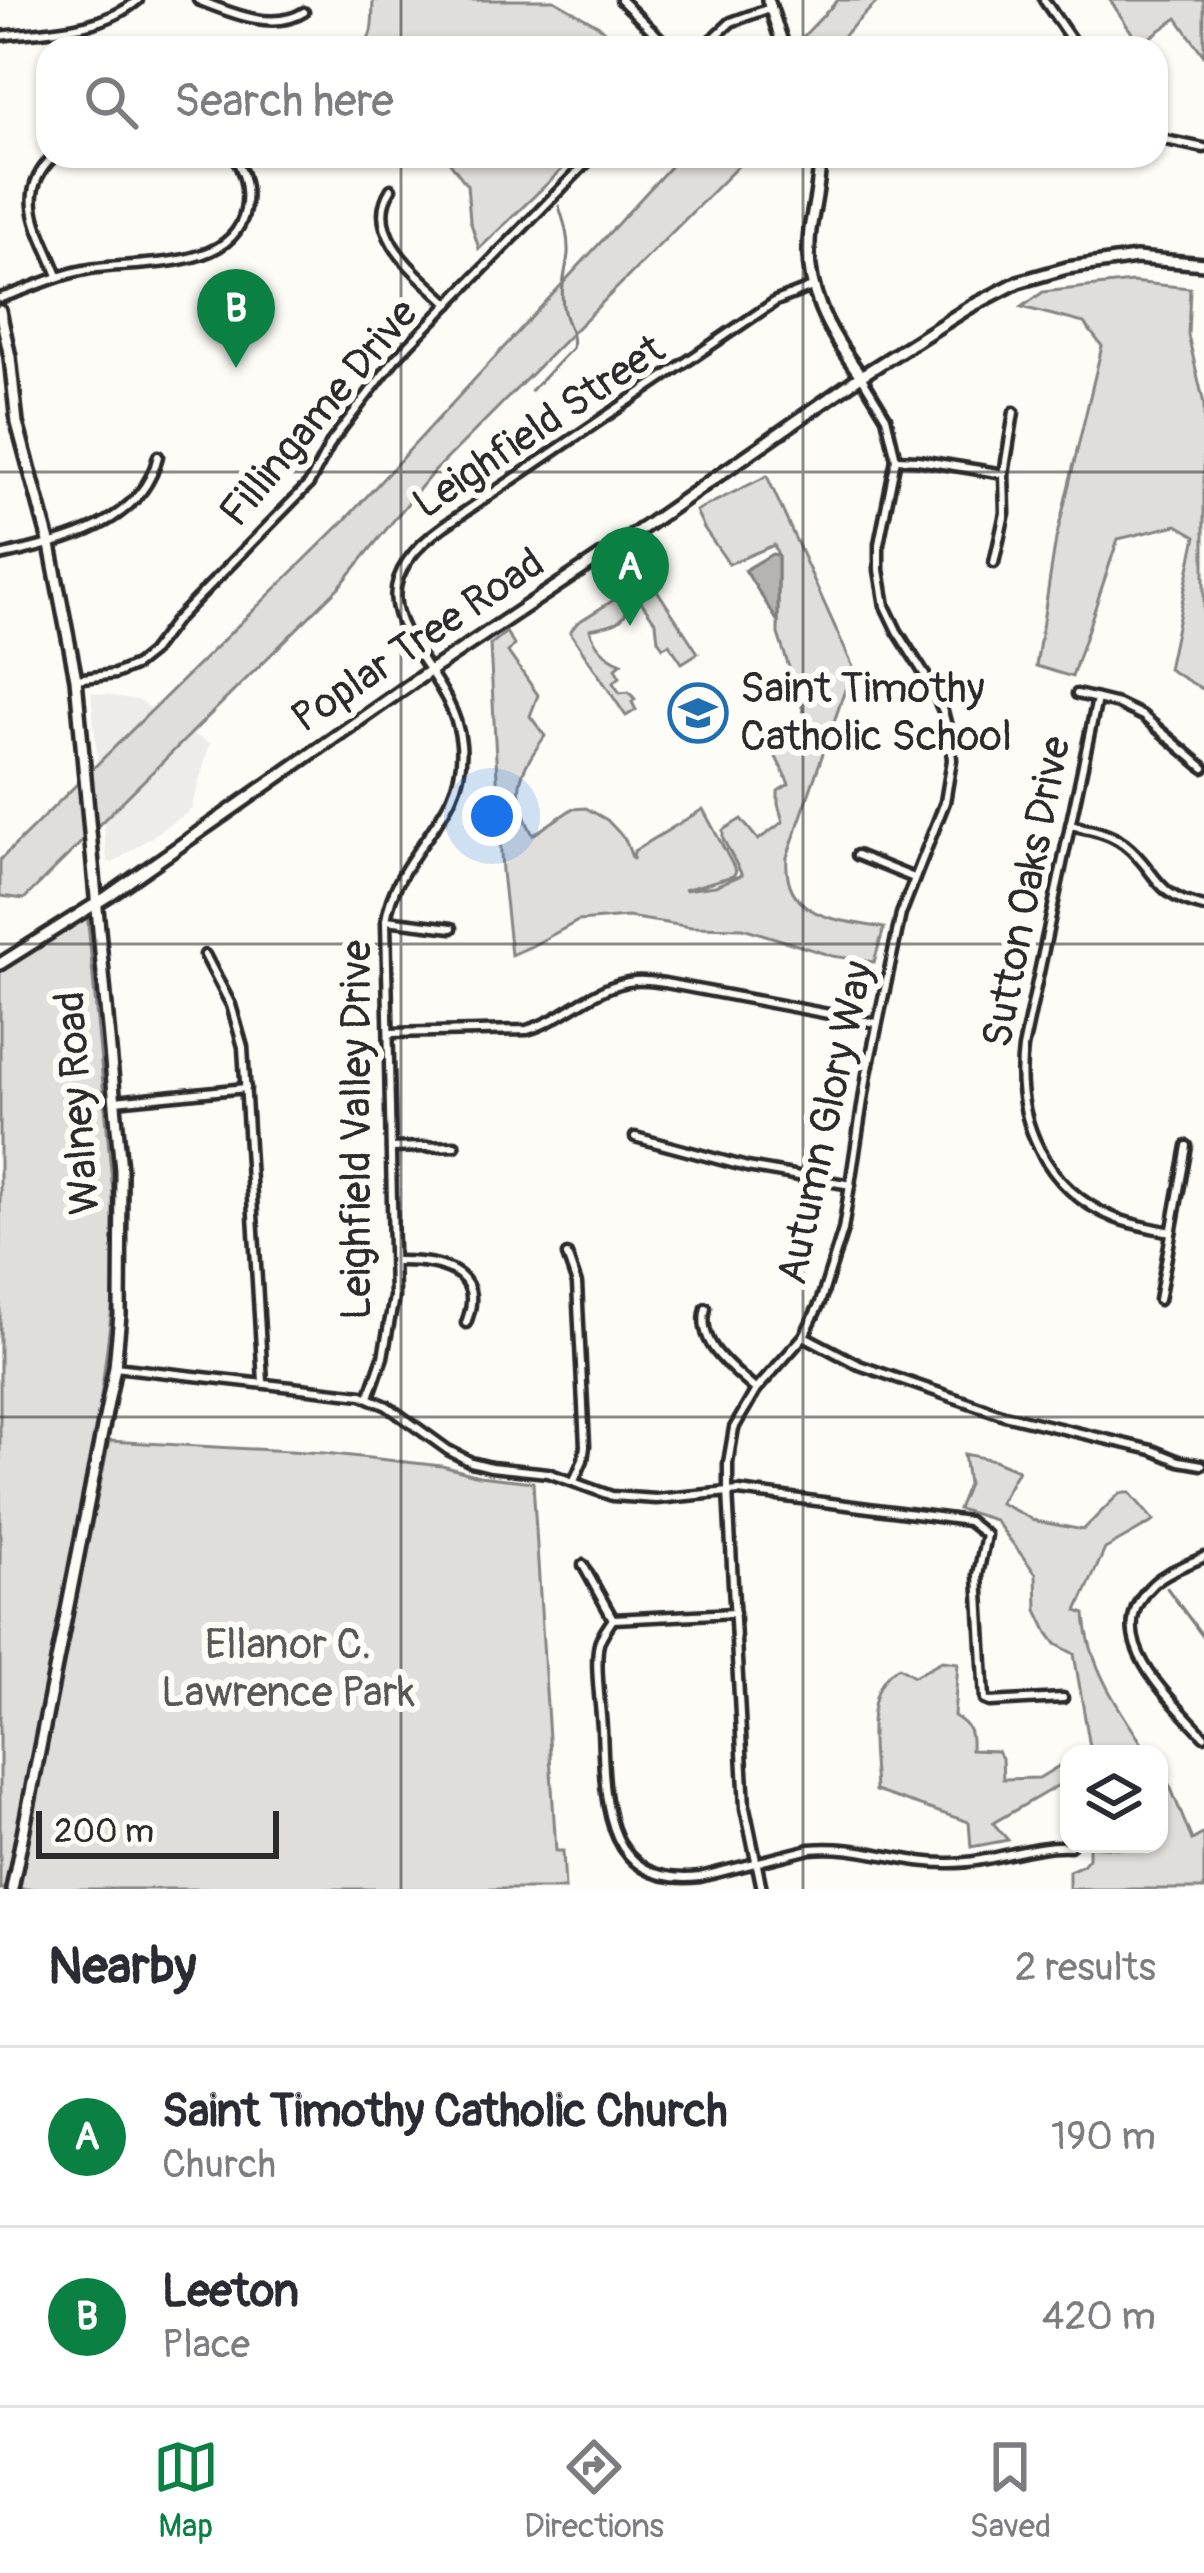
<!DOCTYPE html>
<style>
:root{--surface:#fff;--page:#f7f7f7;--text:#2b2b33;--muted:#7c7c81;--line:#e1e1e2;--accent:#0b8043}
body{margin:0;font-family:Pangolin,sans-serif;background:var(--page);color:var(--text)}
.controls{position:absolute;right:36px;bottom:36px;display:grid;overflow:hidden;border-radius:24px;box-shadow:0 3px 9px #0004}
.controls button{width:108px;height:108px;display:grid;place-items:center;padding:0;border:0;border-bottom:3px solid var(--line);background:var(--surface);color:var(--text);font:60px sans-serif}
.scale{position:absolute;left:36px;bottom:30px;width:243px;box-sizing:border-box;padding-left:12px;border:6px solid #2b2b2b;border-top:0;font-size:33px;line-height:42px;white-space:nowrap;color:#2b2b2b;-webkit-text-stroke:9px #fdfcf7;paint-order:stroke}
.you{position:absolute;left:492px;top:816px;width:42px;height:42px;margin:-30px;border:9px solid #fff;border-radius:50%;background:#1a73e8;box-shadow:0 0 0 18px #1a73e833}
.badge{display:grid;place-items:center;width:78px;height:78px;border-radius:50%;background:var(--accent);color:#fff;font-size:39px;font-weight:700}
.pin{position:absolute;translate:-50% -99px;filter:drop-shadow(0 3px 6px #0008)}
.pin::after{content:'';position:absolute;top:63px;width:42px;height:36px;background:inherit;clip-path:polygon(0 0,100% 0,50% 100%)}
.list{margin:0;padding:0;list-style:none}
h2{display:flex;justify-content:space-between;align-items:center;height:156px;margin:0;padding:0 48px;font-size:51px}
h2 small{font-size:39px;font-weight:400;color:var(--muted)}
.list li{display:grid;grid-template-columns:78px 1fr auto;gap:36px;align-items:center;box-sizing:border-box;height:180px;padding:0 48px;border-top:3px solid var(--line)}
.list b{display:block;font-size:45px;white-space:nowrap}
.list p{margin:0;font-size:39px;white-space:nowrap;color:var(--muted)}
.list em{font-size:39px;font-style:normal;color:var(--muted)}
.icon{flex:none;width:66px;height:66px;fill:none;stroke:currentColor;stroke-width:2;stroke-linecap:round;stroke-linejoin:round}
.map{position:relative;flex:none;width:1204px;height:1889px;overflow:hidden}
.search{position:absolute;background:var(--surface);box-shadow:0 3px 9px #0004;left:36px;right:36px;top:36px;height:132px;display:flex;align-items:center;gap:30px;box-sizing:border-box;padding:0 42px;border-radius:36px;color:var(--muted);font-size:45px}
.sheet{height:516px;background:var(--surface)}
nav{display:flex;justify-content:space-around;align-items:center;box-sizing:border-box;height:168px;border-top:3px solid var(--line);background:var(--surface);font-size:33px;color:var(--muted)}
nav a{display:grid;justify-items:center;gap:6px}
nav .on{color:var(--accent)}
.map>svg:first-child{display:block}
</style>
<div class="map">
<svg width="1204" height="1889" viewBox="0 0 1204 1889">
<rect width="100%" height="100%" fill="#fdfcf7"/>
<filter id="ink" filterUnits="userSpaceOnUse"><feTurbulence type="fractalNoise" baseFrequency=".00833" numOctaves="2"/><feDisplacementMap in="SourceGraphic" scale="24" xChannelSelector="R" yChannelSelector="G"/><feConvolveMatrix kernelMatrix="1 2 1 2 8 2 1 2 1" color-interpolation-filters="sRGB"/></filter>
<g filter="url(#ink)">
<path fill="#edece8" d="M 91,692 L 142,701 L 157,715 L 210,743 L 191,810 L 113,863 L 107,861 Z"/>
<g fill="#dfdeda" stroke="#858482" stroke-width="3">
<path d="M 373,0 L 554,0 L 599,26 L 615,42 L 617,48 L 361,48 C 375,37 372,17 373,0 Z"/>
<path d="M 838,0 L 879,0 L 831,48 L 799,48 L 797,43 Z"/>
<path d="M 1110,0 L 1204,0 L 1204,56 L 1177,18 L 1135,48 L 1123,48 L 1136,39 Z"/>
<path d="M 445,156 L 576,156 L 479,249 L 470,220 L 467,185 Z"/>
<path d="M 680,156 L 748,156 L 430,476 L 340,586 L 24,899 L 0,896 L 0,860 L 345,520 Z"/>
<path d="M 1132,282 L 1190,288 L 1188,335 L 1204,404 L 1204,690 L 1168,669 L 1196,536 L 1177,525 L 1118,539 L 1072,677 L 1036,666 L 1056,539 L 1102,346 L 1084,323 L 1022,307 L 1043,292 Z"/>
<path d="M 767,476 L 853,667 L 787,857 C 782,919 839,920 884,928 L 874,962 L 832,956 L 743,928 L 691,927 L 628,917 L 578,921 L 530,947 L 511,955 L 502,872 L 490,645 L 506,632 L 514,645 L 508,652 L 538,695 L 530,716 L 545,736 C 518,774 510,791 533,835 L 572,809 L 586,808 L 607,820 L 625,839 L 633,860 L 634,851 L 703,809 L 736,871 L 733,876 L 684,890 L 715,886 L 742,875 L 723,839 L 723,830 L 741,819 L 758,840 L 783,822 L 778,804 L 778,791 L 789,784 L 776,757 L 779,729 L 805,716 L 778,634 L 778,555 L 774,545 L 729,564 L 704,528 L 696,511 Z"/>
<path d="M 649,578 L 698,653 L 682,663 L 669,644 L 663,647 L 658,640 L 656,623 L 637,596 C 619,623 624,622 590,629 C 594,645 606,657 622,663 L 615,669 L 620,677 L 613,683 L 620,693 L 629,692 L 635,699 L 632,702 L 636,710 L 626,716 L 570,632 L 577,623 Z"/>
<path d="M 87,912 L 116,1225 L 114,1291 L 98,1421 L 8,1889 L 0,1889 L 0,969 Z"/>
<path d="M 109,1441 L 324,1453 L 442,1466 L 479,1476 L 533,1482 L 556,1851 L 563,1851 L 565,1889 L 17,1889 Z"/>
<path d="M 964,1454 L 994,1460 L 1018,1470 L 1000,1503 L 1036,1521 L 1083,1530 L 1120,1493 L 1130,1493 L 1154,1521 L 1105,1549 L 1077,1611 L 1085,1614 C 1088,1666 1120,1711 1149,1754 L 1127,1754 L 1123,1748 L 1112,1754 L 1079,1754 L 1090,1747 L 1074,1654 L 1056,1644 L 1048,1633 L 1037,1610 L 1036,1574 L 995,1520 L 958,1509 L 968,1484 Z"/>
<path d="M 942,1661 L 958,1663 L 954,1716 C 970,1725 972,1732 971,1750 L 997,1751 L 1002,1758 L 1003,1779 L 1039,1778 L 1069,1760 L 1069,1779 L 993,1823 L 1008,1840 L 971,1847 L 969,1822 L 875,1791 C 874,1756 860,1685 899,1667 L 914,1676 Z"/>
<path d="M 1159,1770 L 1170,1786 L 1192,1840 L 1204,1833 L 1204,1889 L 1069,1889 L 1069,1871 L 1083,1865 L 1089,1858 L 1089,1846 L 1131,1849 L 1135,1844 L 1159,1844 L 1159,1808 L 1163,1801 L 1159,1796 Z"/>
</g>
<path fill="#b5b4b1" stroke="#7e7d7b" stroke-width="3" d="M 772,554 L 778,555 L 778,622 L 745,570 Z"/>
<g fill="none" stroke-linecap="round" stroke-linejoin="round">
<g stroke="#7e7d7b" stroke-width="3">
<path d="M 531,391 L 572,348 C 575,334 567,325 564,312 C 559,291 566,273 568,254 C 569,237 564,222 559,206"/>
<path d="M 1167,1588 L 1204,1638"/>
</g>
<g stroke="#2b2b2b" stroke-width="15">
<g id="street">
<path d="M 198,0 C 229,12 273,32 304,12"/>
<path d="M 621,0 L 670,48"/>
<path d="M 1044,0 L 1077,48"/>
<path d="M 0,36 C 47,30 100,32 138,0"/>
<path d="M 703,48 L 731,22 L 770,8"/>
<path d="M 1156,138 L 1204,148"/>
<path d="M 54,156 C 12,195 42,233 58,276"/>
<path d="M 391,189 C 362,234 420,276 449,304"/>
<path d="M 0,298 C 31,289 58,274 90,269 C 138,261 234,272 245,210 C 249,190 245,173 234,156"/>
<path d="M 896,459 L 918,460 L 1004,474"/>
<path d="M 0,556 C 60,542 142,526 158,456"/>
<path d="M 994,563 L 1005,513 L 1004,474 L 1014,412"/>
<path d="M 76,679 L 115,674 L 136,665 L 151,653 L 176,620 L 309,484 L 332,441 L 395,359 L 593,156"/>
<path d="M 1077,694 L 1118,704 L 1143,716 L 1204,768"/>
<path d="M 1097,699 L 1023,1048 C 1014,1119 1045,1190 1115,1218 C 1133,1225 1152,1228 1171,1232"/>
<path d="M 1070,825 C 1089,829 1108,832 1124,844 C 1158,870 1151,895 1204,907"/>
<path d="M 857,855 L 914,878"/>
<path d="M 386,920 L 452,928"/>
<path d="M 205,955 L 231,1005 L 243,1047 L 263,1382"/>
<path d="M 389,1033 L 527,1030 C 566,1019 594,985 635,981 C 645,980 656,982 665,983 L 876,1023"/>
<path d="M 115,1101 L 246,1088"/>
<path d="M 635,1137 L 747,1167 L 851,1185"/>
<path d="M 391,1148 L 455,1146"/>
<path d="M 567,1255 L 577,1284 L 585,1446 L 583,1460 L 574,1481"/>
<path d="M 394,1261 C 435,1260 488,1268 466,1323"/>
<path d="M 1159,1300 L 1187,1146"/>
<path d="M 706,1308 C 696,1344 732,1368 756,1390"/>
<path d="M 804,1336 L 859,1365 L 1004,1415 L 1152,1450 L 1179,1461 L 1202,1465"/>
<path d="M 115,1367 L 362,1395 L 387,1406 L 448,1450 L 471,1462 L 491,1467 L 548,1473 L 612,1496 L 656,1499 L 739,1491 L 968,1521 L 986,1535 L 978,1575 L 985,1700 L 990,1702 L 1063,1698"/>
<path d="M 369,1397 L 383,1357 L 394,1297 L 386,920 C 397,850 468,816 461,744 C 453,658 329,608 444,526 L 776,301 L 812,287"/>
<path d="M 1204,1557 C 1187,1565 1167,1571 1153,1584 C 1097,1636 1170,1698 1204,1736"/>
<path d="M 583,1565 L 613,1619 L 735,1613"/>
<path d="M 613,1619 C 608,1627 601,1635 599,1644 C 594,1662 601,1708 602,1729 C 605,1797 602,1888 700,1877 L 810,1849 C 859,1844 902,1864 950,1863 C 992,1863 1030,1844 1070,1846"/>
<path d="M 762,1889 L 745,1808 L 728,1491 L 728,1463 L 734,1428 L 756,1390 L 804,1336 L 820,1303 L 843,1230 L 867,1074 L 901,914 L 945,802 L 952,760 L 950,738 L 943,711 L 930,683 L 897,631 L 885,606 L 879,570 L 879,544 L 896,459 L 886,417 L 861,376"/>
</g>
</g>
<g stroke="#2b2b2b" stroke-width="18">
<g id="secondary">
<path d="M 768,0 L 784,48"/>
<path d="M 820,156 C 820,182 814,205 810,230 C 803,288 828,331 861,376"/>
<path d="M 0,311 L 10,357 L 17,423 L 50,545 L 76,679 L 121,1170 L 120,1315 L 115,1367 L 12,1889"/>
<path d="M 0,964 L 108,896 L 428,672 L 636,533 L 861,376 L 970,307 L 1018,282 L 1067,268 L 1136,258 L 1204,264"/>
</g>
</g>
<use href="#street" stroke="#fdfcf7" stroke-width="6"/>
<use href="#secondary" stroke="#fdfcf7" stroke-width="9"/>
</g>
</g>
<path fill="none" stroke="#2b2b2b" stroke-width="3" stroke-opacity="0.55" d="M 401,0 L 401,48M 803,0 L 803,48M 401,156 L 401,1889M 803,156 L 803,1889M 0,472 L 1204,472M 0,944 L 1204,944M 0,1417 L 1204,1417"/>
<defs>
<g id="school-ring" transform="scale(3)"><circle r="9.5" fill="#fdfcf7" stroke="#1f6fb2" stroke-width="1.5"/><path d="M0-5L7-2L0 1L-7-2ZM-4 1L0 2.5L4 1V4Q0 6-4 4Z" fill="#1f6fb2"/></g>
</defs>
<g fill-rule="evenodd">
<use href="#school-ring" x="698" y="713"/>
</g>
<g text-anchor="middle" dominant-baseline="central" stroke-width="12" stroke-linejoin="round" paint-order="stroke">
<g font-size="42" fill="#2b2b2b" stroke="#fdfcf7">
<text transform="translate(319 413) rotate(-50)">Fillingame Drive</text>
<text transform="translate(539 427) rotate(-34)">Leighfield Street</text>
<text transform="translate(418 641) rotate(-34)">Poplar Tree Road</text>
<text transform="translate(1027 892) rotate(-79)">Sutton Oaks Drive</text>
<text transform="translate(78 1103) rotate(-94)">Walney Road</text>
<text transform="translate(826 1123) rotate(-78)">Autumn Glory Way</text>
<text transform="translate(357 1130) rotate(-90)">Leighfield Valley Drive</text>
</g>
<g font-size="42" fill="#2b2b2b" stroke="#fdfcf7" text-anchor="start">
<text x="740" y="689">Saint Timothy<tspan x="740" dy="48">Catholic School</tspan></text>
</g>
<g font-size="42" fill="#585857" stroke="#fdfcf7">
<text x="288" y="1645">Ellanor C.<tspan x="288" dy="48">Lawrence Park</tspan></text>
</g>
</g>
</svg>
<div class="controls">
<button><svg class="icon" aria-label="layers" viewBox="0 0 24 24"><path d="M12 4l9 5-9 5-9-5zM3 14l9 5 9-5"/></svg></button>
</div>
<div class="scale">200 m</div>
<div class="you"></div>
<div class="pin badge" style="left:630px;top:626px">A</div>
<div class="pin badge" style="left:236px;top:368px">B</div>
<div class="search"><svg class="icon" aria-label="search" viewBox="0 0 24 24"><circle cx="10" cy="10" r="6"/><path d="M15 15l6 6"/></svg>Search here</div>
</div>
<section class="sheet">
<h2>Nearby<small>2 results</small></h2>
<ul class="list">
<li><span class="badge">A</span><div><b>Saint Timothy Catholic Church</b><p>Church</p></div><em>190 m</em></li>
<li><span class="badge">B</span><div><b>Leeton</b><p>Place</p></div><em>420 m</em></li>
</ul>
</section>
<nav>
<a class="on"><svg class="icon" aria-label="map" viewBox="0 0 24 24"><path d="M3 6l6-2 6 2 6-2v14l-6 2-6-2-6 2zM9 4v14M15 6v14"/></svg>Map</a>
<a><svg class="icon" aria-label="directions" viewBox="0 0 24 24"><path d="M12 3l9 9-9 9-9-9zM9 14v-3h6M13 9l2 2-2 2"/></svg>Directions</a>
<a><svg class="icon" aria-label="saved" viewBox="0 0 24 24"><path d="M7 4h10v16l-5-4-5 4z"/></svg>Saved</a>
</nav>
